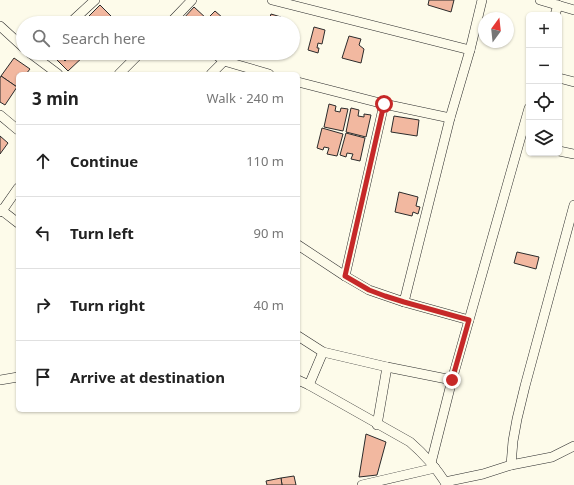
<!DOCTYPE html>
<meta charset="utf-8">
<style>
:root{--surface:#fff;--page:#f2f2f2;--text:#222;--muted:#767676;--line:#e0e0e0}
body{margin:0;font-family:"Noto Sans",sans-serif;background:var(--page);color:var(--text)}
.controls{position:absolute;right:12px;top:12px;display:grid;overflow:hidden;border-radius:6px;box-shadow:0 1px 3px #0004}
.controls button{width:36px;height:36px;display:grid;place-items:center;padding:0;border:0;border-bottom:1px solid var(--line);background:var(--surface);color:var(--text);font:20px sans-serif}
.compass{position:absolute;left:478px;top:12px;width:36px;height:36px;border-radius:50%;background:var(--surface);box-shadow:0 1px 3px #0004;rotate:15deg}
.stop{position:absolute;width:12px;height:12px;margin:-9px;border:3px solid #c62828;border-radius:50%;background:#fff}
.stop.end{background:#c62828;border-color:#fff;box-shadow:0 1px 4px #0008}
.list{margin:0;padding:0;list-style:none}
h2{display:flex;justify-content:space-between;align-items:center;height:52px;margin:0;padding:0 16px;font-size:17px}
h2 small{font-size:13px;font-weight:400;color:var(--muted)}
.list li{display:grid;grid-template-columns:26px 1fr auto;gap:12px;align-items:center;box-sizing:border-box;height:72px;padding:0 16px;border-top:1px solid var(--line)}
.list b{display:block;font-size:15px;white-space:nowrap}
.list em{font-size:13px;font-style:normal;color:var(--muted)}
.icon{flex:none;width:22px;height:22px;fill:none;stroke:currentColor;stroke-width:2;stroke-linecap:round;stroke-linejoin:round}
.map{position:relative;flex:none;width:574px;height:485px;overflow:hidden}
.search{position:absolute;background:var(--surface);box-shadow:0 1px 3px #0004;left:16px;top:16px;width:284px;height:44px;display:flex;align-items:center;gap:10px;box-sizing:border-box;padding:0 14px;border-radius:22px;color:var(--muted);font-size:15px}
.panel{position:absolute;background:var(--surface);box-shadow:0 1px 3px #0004;left:16px;top:72px;width:284px;height:340px;border-radius:6px}
.map>svg:first-child{display:block}
</style>
<div class="map">
<svg width="574" height="485" viewBox="0 0 574 485">
<rect width="100%" height="100%" fill="#fdfbea"/>
<g fill="#f2b8a0" stroke="#2b2b2b">
<path d="M 429,0 L 454,0 L 451,12 L 428,5 Z"/>
<path d="M 100,5 L 117,22 L 116,23 L 93,23 L 94,21 L 89,16 Z"/>
<path d="M 194,7 L 207,19 L 215,11 L 223,18 L 218,23 L 187,23 L 183,19 Z"/>
<path d="M 271,14 L 281,17 L 280,23 L 268,23 Z"/>
<path d="M 314,27 L 325,30 L 322,44 L 318,43 L 317,48 L 319,48 L 318,53 L 308,50 Z"/>
<path d="M 349,36 L 361,39 L 359,45 L 364,49 L 361,63 L 342,58 Z"/>
<path d="M 53,53 L 59,53 L 58,54 L 65,61 L 71,55 L 69,53 L 82,53 L 85,55 L 68,71 L 51,54 Z"/>
<path d="M 14,58 L 30,69 L 26,74 L 18,74 L 18,86 L 17,87 L 1,76 Z"/>
<path d="M 1,76 L 17,87 L 5,105 L 0,102 L 0,78 Z"/>
<path d="M 329,104 L 336,106 L 335,111 L 340,112 L 341,108 L 348,109 L 343,131 L 324,127 Z"/>
<path d="M 351,108 L 359,110 L 358,116 L 364,117 L 364,114 L 371,115 L 366,137 L 346,132 Z"/>
<path d="M 394,116 L 419,120 L 417,136 L 391,132 Z"/>
<path d="M 322,128 L 343,134 L 337,156 L 327,154 L 329,148 L 324,147 L 323,150 L 317,148 Z"/>
<path d="M 346,133 L 365,138 L 360,161 L 351,159 L 353,154 L 347,153 L 346,157 L 340,155 Z"/>
<path d="M 0,136 L 8,143 L 0,154 Z"/>
<path d="M 399,192 L 418,197 L 416,206 L 420,207 L 418,214 L 413,212 L 412,216 L 395,212 Z"/>
<path d="M 517,252 L 539,257 L 536,269 L 514,263 Z"/>
<path d="M 366,434 L 386,442 L 377,475 L 359,477 Z"/>
<path d="M 294,476 L 296,485 L 282,485 L 281,478 Z"/>
<path d="M 281,478 L 282,485 L 267,485 L 266,481 Z"/>
</g>
<g fill="none" stroke-linecap="round" stroke-linejoin="round">
<g stroke="#2b2b2b" stroke-width="10">
<g id="street">
<path d="M 272,0 L 470,50"/>
<path d="M 540,0 L 574,10"/>
<path d="M 555,15 L 558,5"/>
<path d="M 70,23 L 95,0"/>
<path d="M 170,23 L 192,0"/>
<path d="M 0,26 L 23,47"/>
<path d="M 30,53 L 58,74"/>
<path d="M 214,53 L 224,61 L 269,74"/>
<path d="M 119,74 L 140,53"/>
<path d="M 211,74 L 224,61"/>
<path d="M 559,78 L 574,82"/>
<path d="M 298,82 L 384,104 L 450,118"/>
<path d="M 0,115 L 18,130"/>
<path d="M 559,151 L 574,154"/>
<path d="M 0,209 L 18,223"/>
<path d="M 0,212 L 2,211 L 18,188"/>
<path d="M 298,245 L 345,276 L 369,290 L 404,302 L 469,320"/>
<path d="M 345,276 L 384,104"/>
<path d="M 404,302 L 450,118 L 470,50 L 482,0"/>
<path d="M 298,336 L 323,352 L 387,367 L 452,380"/>
<path d="M 0,380 L 18,377"/>
<path d="M 298,380 L 309,385 L 410,442 C 424,454 437,469 447,485"/>
<path d="M 309,385 L 323,352"/>
<path d="M 377,425 L 387,367"/>
<path d="M 431,463 L 452,380 L 529,108"/>
<path d="M 511,465 L 513,441 L 517,419 L 525,386 L 574,205"/>
<path d="M 445,482 L 483,474 L 511,465 L 552,457 L 574,446"/>
<path d="M 362,485 L 435,468"/>
</g>
</g>
<use href="#street" stroke="#fdfbea" stroke-width="9"/>
</g>
<g fill="none" stroke-linecap="round" stroke-linejoin="round">
<path stroke="#c62828" stroke-width="5" d="M 384,104 L 345,276 L 369,290 L 385,296 L 404,302 L 469,320 L 452,380"/>
</g>
</svg>
<div class="controls">
<button>+</button>
<button>−</button>
<button><svg class="icon" aria-label="locate" viewBox="0 0 24 24"><circle cx="12" cy="12" r="6"/><path d="M12 2v4M12 18v4M2 12h4M18 12h4"/></svg></button>
<button><svg class="icon" aria-label="layers" viewBox="0 0 24 24"><path d="M12 4l9 5-9 5-9-5zM3 14l9 5 9-5"/></svg></button>
</div>
<svg class="compass" viewBox="-18 -18 36 36"><path d="M0-13l5 13h-10z" fill="#e53935"/><path d="M0 13l5-13h-10z" fill="#767676"/></svg>
<div class="stop" style="left:384px;top:104px"></div>
<div class="stop end" style="left:452px;top:380px"></div>
<div class="search"><svg class="icon" aria-label="search" viewBox="0 0 24 24"><circle cx="10" cy="10" r="6"/><path d="M15 15l6 6"/></svg>Search here</div>
<section class="panel">
<h2>3 min<small>Walk · 240 m</small></h2>
<ul class="list">
<li><svg class="icon" aria-label="ahead" viewBox="0 0 24 24"><path d="M12 20V5M6 11l6-6 6 6"/></svg><div><b>Continue</b></div><em>110 m</em></li>
<li><svg class="icon" aria-label="left" viewBox="0 0 24 24"><path d="M17 20v-9H6M10 6l-5 5 5 5"/></svg><div><b>Turn left</b></div><em>90 m</em></li>
<li><svg class="icon" aria-label="right" viewBox="0 0 24 24"><path d="M7 20v-9h11M14 6l5 5-5 5"/></svg><div><b>Turn right</b></div><em>40 m</em></li>
<li><svg class="icon" aria-label="arrive" viewBox="0 0 24 24"><path d="M6 21V4h12l-3 4 3 4H6"/></svg><div><b>Arrive at destination</b></div></li>
</ul>
</section>
</div>
